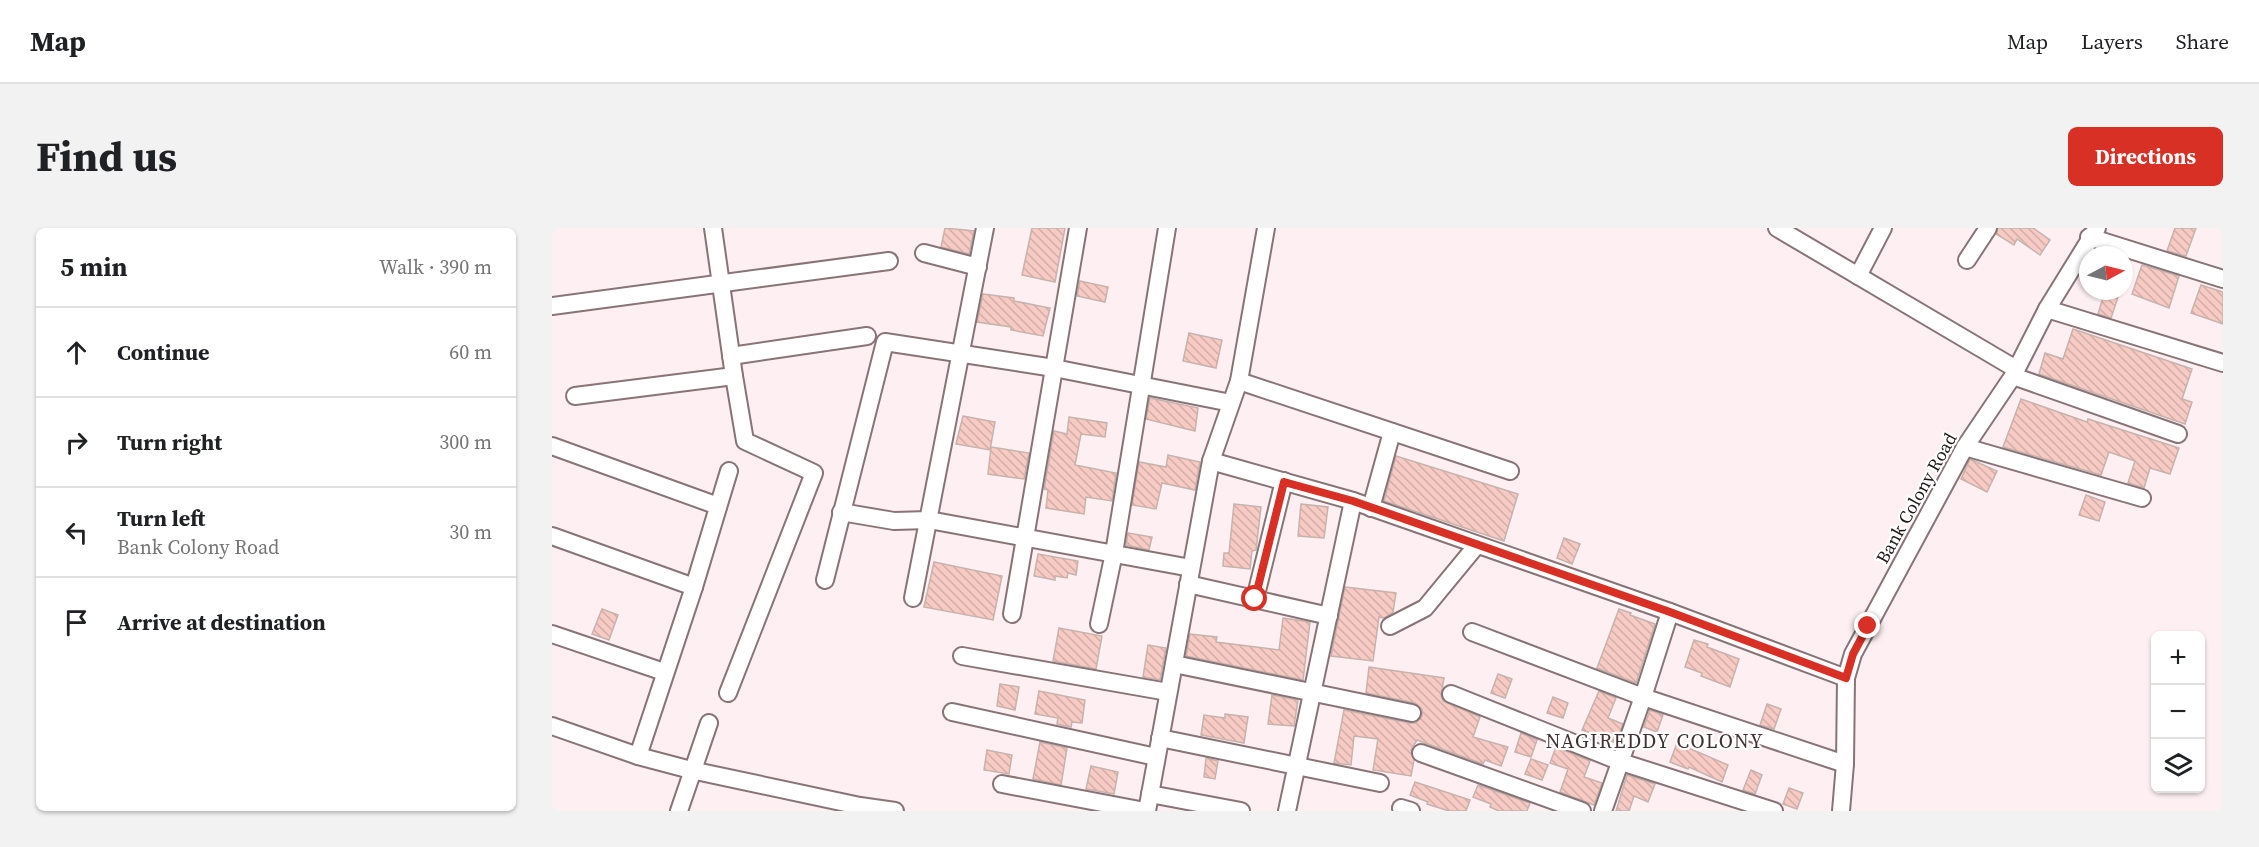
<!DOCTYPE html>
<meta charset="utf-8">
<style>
:root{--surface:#fff;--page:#f2f2f2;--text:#202124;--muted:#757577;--line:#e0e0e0;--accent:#d93025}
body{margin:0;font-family:"Source Serif 4",serif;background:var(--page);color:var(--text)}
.controls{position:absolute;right:18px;bottom:18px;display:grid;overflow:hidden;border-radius:9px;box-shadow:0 2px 4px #0004}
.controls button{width:54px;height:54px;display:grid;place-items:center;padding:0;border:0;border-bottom:2px solid var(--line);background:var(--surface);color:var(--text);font:30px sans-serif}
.compass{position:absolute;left:1527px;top:18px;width:54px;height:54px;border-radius:50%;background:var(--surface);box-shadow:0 2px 4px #0004;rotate:83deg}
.stop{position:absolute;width:18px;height:18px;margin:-14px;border:4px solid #d93025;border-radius:50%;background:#fff}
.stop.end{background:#d93025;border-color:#fff;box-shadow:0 2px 6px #0008}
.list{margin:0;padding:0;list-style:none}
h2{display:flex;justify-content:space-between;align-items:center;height:78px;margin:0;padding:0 24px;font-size:26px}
h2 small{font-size:20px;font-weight:400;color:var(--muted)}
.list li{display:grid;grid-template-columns:39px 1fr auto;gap:18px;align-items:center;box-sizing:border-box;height:90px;padding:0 24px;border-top:2px solid var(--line)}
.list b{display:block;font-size:22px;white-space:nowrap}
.list p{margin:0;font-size:20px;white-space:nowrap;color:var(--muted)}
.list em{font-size:20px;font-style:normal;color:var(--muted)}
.icon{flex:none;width:33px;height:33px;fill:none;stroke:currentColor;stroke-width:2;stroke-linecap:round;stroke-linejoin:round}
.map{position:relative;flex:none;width:1671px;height:583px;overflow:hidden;border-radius:9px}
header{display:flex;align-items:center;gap:36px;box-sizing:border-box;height:84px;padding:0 30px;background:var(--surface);border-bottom:2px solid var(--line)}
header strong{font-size:28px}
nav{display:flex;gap:33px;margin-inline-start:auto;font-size:21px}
.intro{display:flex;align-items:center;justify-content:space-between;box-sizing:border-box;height:144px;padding:0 36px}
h1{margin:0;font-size:42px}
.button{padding:15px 27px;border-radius:9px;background:var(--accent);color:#fff;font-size:21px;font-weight:700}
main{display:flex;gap:36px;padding:0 36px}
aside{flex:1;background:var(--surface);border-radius:9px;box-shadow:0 2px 4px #0004}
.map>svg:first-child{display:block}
</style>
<header>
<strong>Map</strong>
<nav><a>Map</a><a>Layers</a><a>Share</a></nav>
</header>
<div class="intro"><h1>Find us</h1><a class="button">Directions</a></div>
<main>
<aside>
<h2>5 min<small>Walk · 390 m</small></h2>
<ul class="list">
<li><svg class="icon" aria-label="ahead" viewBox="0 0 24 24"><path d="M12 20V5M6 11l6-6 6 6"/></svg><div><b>Continue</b></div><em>60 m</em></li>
<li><svg class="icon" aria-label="right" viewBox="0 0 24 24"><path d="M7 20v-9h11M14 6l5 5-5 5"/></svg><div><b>Turn right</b></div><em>300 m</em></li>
<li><svg class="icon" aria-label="left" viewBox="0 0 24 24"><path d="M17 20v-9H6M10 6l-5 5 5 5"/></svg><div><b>Turn left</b><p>Bank Colony Road</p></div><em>30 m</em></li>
<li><svg class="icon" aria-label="arrive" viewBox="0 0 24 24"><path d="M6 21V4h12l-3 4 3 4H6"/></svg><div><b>Arrive at destination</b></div></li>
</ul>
</aside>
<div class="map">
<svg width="1671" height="583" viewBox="0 0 1671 583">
<defs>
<pattern id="building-back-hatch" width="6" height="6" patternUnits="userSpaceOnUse" patternTransform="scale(1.5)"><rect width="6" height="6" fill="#f7cbc3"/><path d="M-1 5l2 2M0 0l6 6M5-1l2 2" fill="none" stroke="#d3aea7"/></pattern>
</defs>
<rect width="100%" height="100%" fill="#fef0f2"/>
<g fill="url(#building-back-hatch)" stroke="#c7b2ae" stroke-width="1.5">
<path d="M 393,0 L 422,3 L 417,26 L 389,19 Z"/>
<path d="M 480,0 L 513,0 L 503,54 L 470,47 Z"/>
<path d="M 1446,0 L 1481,0 L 1498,12 L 1488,27 L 1465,11 L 1462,17 L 1444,6 Z"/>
<path d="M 1623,0 L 1644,0 L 1634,28 L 1615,23 Z"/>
<path d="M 1590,37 L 1627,48 L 1617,80 L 1580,66 Z"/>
<path d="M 528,53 L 556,59 L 553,74 L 525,68 Z"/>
<path d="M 1649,57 L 1671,64 L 1671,96 L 1639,85 Z"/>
<path d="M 1553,63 L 1568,63 L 1559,90 L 1546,86 Z"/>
<path d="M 431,66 L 462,70 L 462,73 L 498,80 L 491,108 L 459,102 L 459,99 L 425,94 Z"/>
<path d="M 1521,101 L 1640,141 L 1630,171 L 1640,174 L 1633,196 L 1487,146 L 1493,125 L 1511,131 Z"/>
<path d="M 637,105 L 670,112 L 664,140 L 631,133 Z"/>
<path d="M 598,170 L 646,180 L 643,203 L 594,191 Z"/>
<path d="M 1469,171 L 1535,194 L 1536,191 L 1627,220 L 1618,246 L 1598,240 L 1592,260 L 1576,255 L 1583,233 L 1557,224 L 1549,247 L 1451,219 Z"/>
<path d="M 411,188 L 443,194 L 438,222 L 404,216 Z"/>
<path d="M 517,189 L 555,195 L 553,209 L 529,206 L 523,237 L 564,245 L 560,273 L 534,269 L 532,286 L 494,280 L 496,262 L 492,261 L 502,203 L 515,206 Z"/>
<path d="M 439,219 L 477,225 L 472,251 L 436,246 Z"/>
<path d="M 616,227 L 648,234 L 643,262 L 610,255 L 604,281 L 580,277 L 587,234 L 614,239 Z"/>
<path d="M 844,228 L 966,266 L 952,313 L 832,273 Z"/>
<path d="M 1418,231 L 1445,243 L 1435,264 L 1409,251 Z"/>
<path d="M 1534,267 L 1553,274 L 1547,293 L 1527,287 Z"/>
<path d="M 682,276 L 709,279 L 704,322 L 700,323 L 698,341 L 671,338 L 672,325 L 677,325 Z"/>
<path d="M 749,276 L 776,279 L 772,310 L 746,308 Z"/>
<path d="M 576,305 L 600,309 L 597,322 L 574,317 Z"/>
<path d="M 1012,310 L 1028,316 L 1020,336 L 1005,330 Z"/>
<path d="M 486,326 L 526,333 L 524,347 L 516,345 L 515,350 L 503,348 L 503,352 L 482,348 Z"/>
<path d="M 382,334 L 450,348 L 441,392 L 372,379 Z"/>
<path d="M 793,359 L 844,365 L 841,384 L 832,390 L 827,389 L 821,433 L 779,428 Z"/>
<path d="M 50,381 L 66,387 L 57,412 L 40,406 Z"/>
<path d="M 1067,381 L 1079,385 L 1078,387 L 1103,396 L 1084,455 L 1045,440 Z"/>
<path d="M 731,390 L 758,394 L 751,452 L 634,428 L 638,406 L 665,409 L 664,414 L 727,422 Z"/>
<path d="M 507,400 L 550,408 L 544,441 L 501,433 Z"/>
<path d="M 1142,412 L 1156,416 L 1155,419 L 1187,431 L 1178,459 L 1149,448 L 1150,445 L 1133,439 Z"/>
<path d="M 596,417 L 614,420 L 608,452 L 591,449 Z"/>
<path d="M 817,439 L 892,450 L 889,467 L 891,473 L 928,489 L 921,509 L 956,519 L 949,538 L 933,532 L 931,536 L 865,512 L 859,522 L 862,532 L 859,548 L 821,542 L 826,511 L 802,508 L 799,537 L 782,535 L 792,482 L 858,495 L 864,495 L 870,488 L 870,481 L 863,475 L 814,465 Z"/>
<path d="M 946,446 L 960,451 L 953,470 L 939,465 Z"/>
<path d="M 448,456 L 467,459 L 463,482 L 445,478 Z"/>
<path d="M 487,463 L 533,472 L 530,495 L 520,494 L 519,499 L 505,496 L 506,490 L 483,486 Z"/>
<path d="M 1047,463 L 1064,470 L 1056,490 L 1071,496 L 1064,515 L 1030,502 Z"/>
<path d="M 720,467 L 746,472 L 742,498 L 716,496 Z"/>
<path d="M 1001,469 L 1016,475 L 1011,490 L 995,485 Z"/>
<path d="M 1215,476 L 1229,481 L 1222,501 L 1208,497 Z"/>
<path d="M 1098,482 L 1111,487 L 1105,504 L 1092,499 Z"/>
<path d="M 673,486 L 696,489 L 692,515 L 649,507 L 652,487 L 673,490 Z"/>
<path d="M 969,505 L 985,512 L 979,529 L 963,524 Z"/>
<path d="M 488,514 L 515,520 L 509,557 L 481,551 Z"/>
<path d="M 1125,515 L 1176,537 L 1170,554 L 1137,539 L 1136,541 L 1118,534 Z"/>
<path d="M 1004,519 L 1038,533 L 1032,549 L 1050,555 L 1042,577 L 1008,564 L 1016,541 L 998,535 Z"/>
<path d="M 435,522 L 460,527 L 457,546 L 432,542 Z"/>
<path d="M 654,530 L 666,533 L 663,551 L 652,549 Z"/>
<path d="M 979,531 L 996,537 L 990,552 L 973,546 Z"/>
<path d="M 539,538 L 566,544 L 562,566 L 534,561 Z"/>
<path d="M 1199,542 L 1210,547 L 1203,566 L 1191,562 Z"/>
<path d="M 1075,547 L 1103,556 L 1096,574 L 1082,568 L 1077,583 L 1064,583 Z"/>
<path d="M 863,554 L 918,572 L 914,583 L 897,583 L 875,576 L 876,574 L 858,567 Z"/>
<path d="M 926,557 L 978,575 L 975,583 L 947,583 L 938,579 L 939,576 L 921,569 Z"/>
<path d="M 1237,560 L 1251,565 L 1245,581 L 1231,576 Z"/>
</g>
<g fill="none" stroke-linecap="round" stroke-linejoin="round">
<g stroke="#887477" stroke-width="20">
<g id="minor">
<path d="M 161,0 L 182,148 L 193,213 L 262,245 L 176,465"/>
<path d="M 1225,0 L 1464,141"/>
<path d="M 1537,9 L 1671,51"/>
<path d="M 372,25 L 426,39"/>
<path d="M 1415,32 L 1436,0"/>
<path d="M 1306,48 L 1331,0"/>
<path d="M 0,78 L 337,33"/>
<path d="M 1495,81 L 1671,135"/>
<path d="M 179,128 L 315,108"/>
<path d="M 1461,148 L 1626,206"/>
<path d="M 687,153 L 958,243"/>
<path d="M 23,168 L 182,148"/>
<path d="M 0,218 L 166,278"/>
<path d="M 1413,219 L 1590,270"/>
<path d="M 659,233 L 801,273 L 1118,384 L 1294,450"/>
<path d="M 819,280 L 840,204"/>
<path d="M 289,284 L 342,293 L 377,292 L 639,340"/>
<path d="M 0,308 L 142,359"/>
<path d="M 273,352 L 333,114 L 502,140 L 679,175"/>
<path d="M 636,356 L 777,388"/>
<path d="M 361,370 L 433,0"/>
<path d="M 703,371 L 732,253"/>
<path d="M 460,386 L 526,0"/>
<path d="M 547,396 L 562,325 L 615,0"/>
<path d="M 838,398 L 873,380 L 925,317"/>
<path d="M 920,404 L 1091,469 L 1293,536"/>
<path d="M 0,406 L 112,444"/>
<path d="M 410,428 L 616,464"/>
<path d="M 622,436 L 860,485"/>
<path d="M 899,466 L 1069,534 L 1222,583"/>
<path d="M 400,484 L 604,529"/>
<path d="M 0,498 L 86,528 L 139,542 L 308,578 L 343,583"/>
<path d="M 608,510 L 828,555"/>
<path d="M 869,525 L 1030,583"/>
<path d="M 86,528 L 142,359 L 177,243"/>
<path d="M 450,556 L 593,583"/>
<path d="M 598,566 L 689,583"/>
<path d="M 849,580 L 859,583"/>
<path d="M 127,583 L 157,495"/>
<path d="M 595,583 L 659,233 L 687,153 L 714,0"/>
<path d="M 735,583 L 801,273"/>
<path d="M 1051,583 L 1091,469 L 1118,384"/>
<path d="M 1289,583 L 1293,536 L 1294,450 L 1301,426 L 1413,219 L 1461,148 L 1495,81 L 1545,0"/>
</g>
</g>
<use href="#minor" stroke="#fff" stroke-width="16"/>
</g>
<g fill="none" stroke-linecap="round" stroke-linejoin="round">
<path stroke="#d93025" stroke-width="8" d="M 703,371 L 732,254 L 801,273 L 1118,384 L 1294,450 L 1301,426 L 1316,398"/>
</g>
<g text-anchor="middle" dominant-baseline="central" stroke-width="4.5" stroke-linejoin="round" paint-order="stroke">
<g font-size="18" fill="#1f1718" stroke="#fff">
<text transform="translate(1364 270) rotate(-61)">Bank Colony Road</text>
</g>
<g font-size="20" letter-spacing="1.5" fill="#423134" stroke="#fff">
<text x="1103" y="513">NAGIREDDY COLONY</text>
</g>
</g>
</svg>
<div class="controls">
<button>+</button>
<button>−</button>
<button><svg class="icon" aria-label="layers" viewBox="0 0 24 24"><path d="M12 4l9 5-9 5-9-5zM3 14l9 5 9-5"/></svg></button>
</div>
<svg class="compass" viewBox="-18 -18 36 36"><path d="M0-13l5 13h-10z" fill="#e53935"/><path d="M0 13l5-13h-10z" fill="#757577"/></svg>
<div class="stop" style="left:703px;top:371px"></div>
<div class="stop end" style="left:1316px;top:398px"></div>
</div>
</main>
